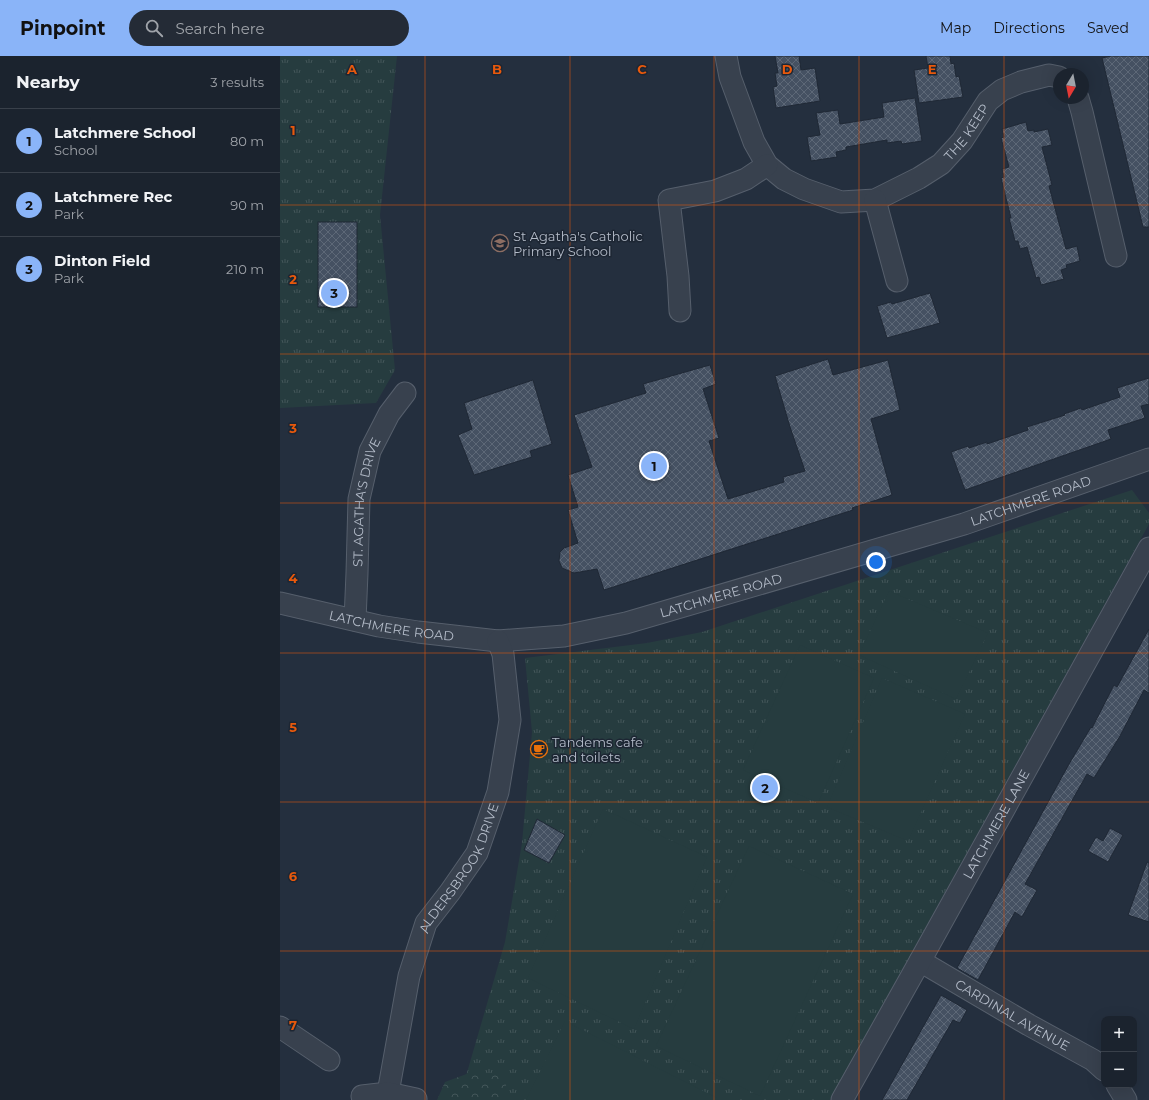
<!DOCTYPE html>
<meta charset="utf-8">
<style>
:root{--surface:#1b232e;--page:#242b36;--text:#f1f3f6;--muted:#a0a4aa;--line:#39404a;--accent:#8ab4f8}
body{margin:0;font-family:Montserrat,sans-serif;background:var(--page);color:var(--text)}
.controls{position:absolute;right:12px;bottom:12px;display:grid;overflow:hidden;border-radius:8px;box-shadow:0 4px 16px #0002}
.controls button{width:36px;height:36px;display:grid;place-items:center;padding:0;border:0;border-bottom:1px solid var(--line);background:var(--surface);color:var(--text);font:20px sans-serif}
.compass{position:absolute;left:773px;top:12px;width:36px;height:36px;border-radius:50%;background:var(--surface);box-shadow:0 4px 16px #0002;rotate:190deg}
.you{position:absolute;left:596px;top:506px;width:14px;height:14px;margin:-10px;border:3px solid #fff;border-radius:50%;background:#1a73e8;box-shadow:0 0 0 6px #1a73e833}
.badge{display:grid;place-items:center;width:26px;height:26px;border-radius:50%;background:var(--accent);color:#111;font-size:13px;font-weight:700}
.pin{position:absolute;translate:-50% -50%;border:2px solid #fff;box-shadow:0 1px 4px #0006}
.list{margin:0;padding:0;list-style:none}
h2{display:flex;justify-content:space-between;align-items:center;height:52px;margin:0;padding:0 16px;font-size:17px}
h2 small{font-size:13px;font-weight:400;color:var(--muted)}
.list li{display:grid;grid-template-columns:26px 1fr auto;gap:12px;align-items:center;box-sizing:border-box;height:64px;padding:0 16px;border-top:1px solid var(--line)}
.list b{display:block;font-size:15px;white-space:nowrap}
.list p{margin:0;font-size:13px;white-space:nowrap;color:var(--muted)}
.list em{font-size:13px;font-style:normal;color:var(--muted)}
.icon{flex:none;width:22px;height:22px;fill:none;stroke:currentColor;stroke-width:2;stroke-linecap:round;stroke-linejoin:round}
.map{position:relative;flex:none;width:869px;height:1044px;overflow:hidden}
header{display:flex;align-items:center;gap:24px;box-sizing:border-box;height:56px;padding:0 20px;background:var(--accent);color:#111}
header strong{font-size:19px}
nav{display:flex;gap:22px;margin-inline-start:auto;font-size:14px}
.search{width:280px;height:36px;background:var(--page);display:flex;align-items:center;gap:10px;box-sizing:border-box;padding:0 14px;border-radius:22px;color:var(--muted);font-size:15px}
main{display:flex}
aside{flex:1;background:var(--surface)}
.map>svg:first-child{display:block}
</style>
<header>
<strong>Pinpoint</strong>
<div class="search"><svg class="icon" aria-label="search" viewBox="0 0 24 24"><circle cx="10" cy="10" r="6"/><path d="M15 15l6 6"/></svg>Search here</div>
<nav><a>Map</a><a>Directions</a><a>Saved</a></nav>
</header>
<main>
<aside>
<h2>Nearby<small>3 results</small></h2>
<ul class="list">
<li><span class="badge">1</span><div><b>Latchmere School</b><p>School</p></div><em>80 m</em></li>
<li><span class="badge">2</span><div><b>Latchmere Rec</b><p>Park</p></div><em>90 m</em></li>
<li><span class="badge">3</span><div><b>Dinton Field</b><p>Park</p></div><em>210 m</em></li>
</ul>
</aside>
<div class="map">
<svg width="869" height="1044" viewBox="0 0 869 1044">
<defs>
<pattern id="grass-tufts" width="24" height="20" patternUnits="userSpaceOnUse"><rect width="24" height="20" fill="#263c3f"/><path d="M3 7l-1-3M5 7V3M7 7l1-3M15 17l-1-3M17 17v-4M19 17l1-3" fill="none" stroke="#435659"/></pattern>
<pattern id="forest-crowns" width="20" height="18" patternUnits="userSpaceOnUse"><rect width="20" height="18" fill="#263c3f"/><path d="M2 6a3 3 0 1 1 6 0M12 15a3 3 0 1 1 6 0" fill="none" stroke="#435659"/></pattern>
<pattern id="building-cross-hatch" width="8" height="8" patternUnits="userSpaceOnUse"><rect width="8" height="8" fill="#455162"/><path d="M0 0l8 8M0 8l8-8" fill="none" stroke="#5d6877"/></pattern>
</defs>
<rect width="100%" height="100%" fill="#242f3e"/>
<g fill="url(#grass-tufts)">
<path d="M 0,0 L 117,0 L 100,159 L 115,314 L 96,347 L 0,352 Z"/>
<path d="M 852,434 L 869,457 L 869,468 L 550,1044 L 179,1044 L 225,886 L 242,787 L 252,676 L 245,602 L 367,587 L 422,576 Z"/>
</g>
<path fill="url(#forest-crowns)" d="M 192,1016 L 228,1020 L 223,1044 L 157,1044 L 165,1026 Z"/>
<g fill="#263c3f">
<path d="M 609,535 L 708,577 L 676,643 L 579,599 Z"/>
<path d="M 520,589 L 594,622 L 538,747 L 463,714 Z"/>
<path d="M 602,622 L 685,658 L 628,785 L 547,751 Z"/>
<path d="M 323,753 L 427,801 L 354,973 L 248,922 Z"/>
<path d="M 469,790 L 573,838 L 480,1040 L 376,990 Z"/>
<path d="M 285,965 L 441,1044 L 246,1044 Z"/>
</g>
<g fill="url(#building-cross-hatch)" stroke="#1f2835">
<path d="M 495,0 L 519,0 L 521,14 L 535,12 L 540,45 L 496,52 L 493,31 L 497,30 L 495,17 L 498,17 Z"/>
<path d="M 646,0 L 670,0 L 671,8 L 674,7 L 676,21 L 679,20 L 683,41 L 639,47 L 634,14 L 648,12 Z"/>
<path d="M 831,0 L 869,0 L 869,171 L 863,171 L 822,2 Z"/>
<path d="M 635,42 L 642,85 L 622,88 L 621,85 L 607,87 L 607,84 L 566,91 L 566,94 L 556,96 L 557,101 L 531,105 L 527,81 L 540,79 L 536,57 L 558,54 L 560,68 L 604,61 L 602,47 Z"/>
<path d="M 746,66 L 748,75 L 754,74 L 754,76 L 768,73 L 772,89 L 762,91 L 772,129 L 769,130 L 786,193 L 797,190 L 800,205 L 786,209 L 787,212 L 781,214 L 784,223 L 761,229 L 759,221 L 756,222 L 747,191 L 740,193 L 738,185 L 735,185 L 729,162 L 731,162 L 721,122 L 724,121 L 722,113 L 729,111 L 721,82 L 724,81 L 722,73 Z"/>
<rect x="38" y="166" width="39" height="85"/>
<path d="M 650,237 L 660,267 L 607,282 L 597,250 L 611,246 L 612,248 Z"/>
<path d="M 548,303 L 553,319 L 608,304 L 620,354 L 591,363 L 612,439 L 572,452 L 573,454 L 324,534 L 317,513 L 294,517 L 282,512 L 279,505 L 280,496 L 284,492 L 298,487 L 288,454 L 298,451 L 288,419 L 312,411 L 294,359 L 366,337 L 363,328 L 430,309 L 436,328 L 423,333 L 439,382 L 429,385 L 448,443 L 504,426 L 503,421 L 525,415 L 510,371 L 495,320 Z"/>
<path d="M 869,322 L 869,348 L 861,350 L 865,362 L 828,374 L 831,383 L 685,434 L 671,396 L 688,390 L 689,392 L 707,386 L 707,388 L 748,374 L 747,371 L 785,359 L 784,358 L 801,352 L 802,354 L 840,341 L 837,332 Z"/>
<path d="M 253,324 L 272,388 L 250,395 L 252,401 L 194,419 L 178,379 L 192,373 L 184,347 Z"/>
<path d="M 869,573 L 869,637 L 864,634 L 840,680 L 814,722 L 807,718 L 745,828 L 757,834 L 742,861 L 735,856 L 698,924 L 677,912 L 789,708 L 811,671 L 812,672 L 834,629 L 837,631 Z"/>
<path d="M 257,763 L 285,779 L 269,807 L 244,794 Z"/>
<path d="M 830,772 L 843,779 L 828,806 L 808,795 L 816,781 L 823,785 Z"/>
<path d="M 867,806 L 869,807 L 869,866 L 848,859 Z"/>
<path d="M 661,939 L 687,954 L 680,967 L 673,964 L 627,1044 L 602,1044 Z"/>
</g>
<g fill="none" stroke-linecap="round" stroke-linejoin="round">
<g stroke="#565f6c" stroke-width="23">
<g id="street">
<path id="s1" d="M 446,0 L 450,21 L 474,86 L 487,109 L 504,123 L 524,133 L 561,146 L 595,144 L 639,122 L 661,108 L 682,85 L 708,45 L 722,34 L 741,26 L 769,19 L 779,21"/>
<path d="M 798,42 L 802,56 L 836,200"/>
<path d="M 595,144 L 617,225"/>
<path d="M 400,255 L 398,220 L 389,144 L 435,135 L 466,123 L 487,109"/>
<path id="s2" d="M 0,547 L 99,570 L 138,576 L 218,585 L 284,580 L 346,567 L 684,468 L 869,403"/>
<path id="s3" d="M 75,564 L 77,517 L 79,443 L 90,395 L 109,358 L 125,337"/>
<path id="s4" d="M 640,905 L 749,969 L 813,1004 L 824,1014"/>
<path d="M 0,971 L 49,1004"/>
<path d="M 837,1029 L 846,1044"/>
<path id="s5" d="M 108,1037 L 129,920 L 146,867 L 170,836 L 197,797 L 218,736 L 230,664 L 223,598 L 218,585"/>
<path d="M 82,1040 L 108,1037 L 136,1043"/>
<path id="s6" d="M 562,1044 L 640,905 L 869,492"/>
</g>
</g>
<use href="#street" stroke="#38414e" stroke-width="21"/>
</g>
<path fill="none" stroke="#e8590c" stroke-width="1" stroke-opacity="0.55" d="M 145,0 L 145,1044M 290,0 L 290,1044M 434,0 L 434,1044M 579,0 L 579,1044M 724,0 L 724,1044M 0,149 L 869,149M 0,298 L 869,298M 0,447 L 869,447M 0,597 L 869,597M 0,746 L 869,746M 0,895 L 869,895"/>
<defs>
<g id="school-ring" transform="scale(0.9)"><circle r="9.5" fill="#1d2633" stroke="#8d6e63" stroke-width="1.5"/><path d="M0-5L7-2L0 1L-7-2ZM-4 1L0 2.5L4 1V4Q0 6-4 4Z" fill="#8d6e63"/></g>
<g id="cafe-ring" transform="scale(0.9)"><circle r="9.5" fill="#1d2633" stroke="#e8710a" stroke-width="1.5"/><path d="M-5.5-4.5H6V0H3Q3 3.5 0 3.5H-2.5Q-5.5 3.5-5.5 0ZM3-3.2v2h1.7v-2ZM-6 4.5H4V6H-6Z" fill="#e8710a"/></g>
</defs>
<g fill-rule="evenodd">
<use href="#school-ring" x="220" y="187"/>
<use href="#cafe-ring" x="259" y="693"/>
</g>
<g text-anchor="middle" dominant-baseline="central" stroke-width="3" stroke-linejoin="round" paint-order="stroke">
<g font-size="13" fill="#b4bcc9" stroke="#1d2633">
<text stroke="none"><textPath href="#s1" startOffset="351">THE KEEP</textPath></text>
<text stroke="none"><textPath href="#s2" startOffset="774">LATCHMERE ROAD</textPath></text>
<text stroke="none"><textPath href="#s3" startOffset="119">ST. AGATHA'S DRIVE</textPath></text>
<text stroke="none"><textPath href="#s2" startOffset="450">LATCHMERE ROAD</textPath></text>
<text stroke="none"><textPath href="#s2" startOffset="114">LATCHMERE ROAD</textPath></text>
<text stroke="none"><textPath href="#s6" startOffset="316">LATCHMERE LANE</textPath></text>
<text stroke="none"><textPath href="#s5" startOffset="239">ALDERSBROOK DRIVE</textPath></text>
<text stroke="none"><textPath href="#s4" startOffset="107">CARDINAL AVENUE</textPath></text>
</g>
<g font-size="13" fill="#b4bcc9" stroke="#1d2633" text-anchor="start">
<text x="233" y="180">St Agatha's Catholic<tspan x="233" dy="15">Primary School</tspan></text>
<text x="272" y="686">Tandems cafe<tspan x="272" dy="15">and toilets</tspan></text>
</g>
</g>
<g font-size="13" text-anchor="middle" font-weight="bold" fill="#e8590c" stroke="#1d2633" stroke-width="3" stroke-linejoin="round" paint-order="stroke">
<text x="72" y="18">A</text>
<text x="217" y="18">B</text>
<text x="362" y="18">C</text>
<text x="507" y="18">D</text>
<text x="652" y="18">E</text>
<text x="13" y="79">1</text>
<text x="13" y="228">2</text>
<text x="13" y="377">3</text>
<text x="13" y="527">4</text>
<text x="13" y="676">5</text>
<text x="13" y="825">6</text>
<text x="13" y="974">7</text>
</g>
</svg>
<div class="controls">
<button>+</button>
<button>−</button>
</div>
<svg class="compass" viewBox="-18 -18 36 36"><path d="M0-13l5 13h-10z" fill="#e53935"/><path d="M0 13l5-13h-10z" fill="#a0a4aa"/></svg>
<div class="you"></div>
<div class="pin badge" style="left:374px;top:410px">1</div>
<div class="pin badge" style="left:485px;top:732px">2</div>
<div class="pin badge" style="left:54px;top:237px">3</div>
</div>
</main>
